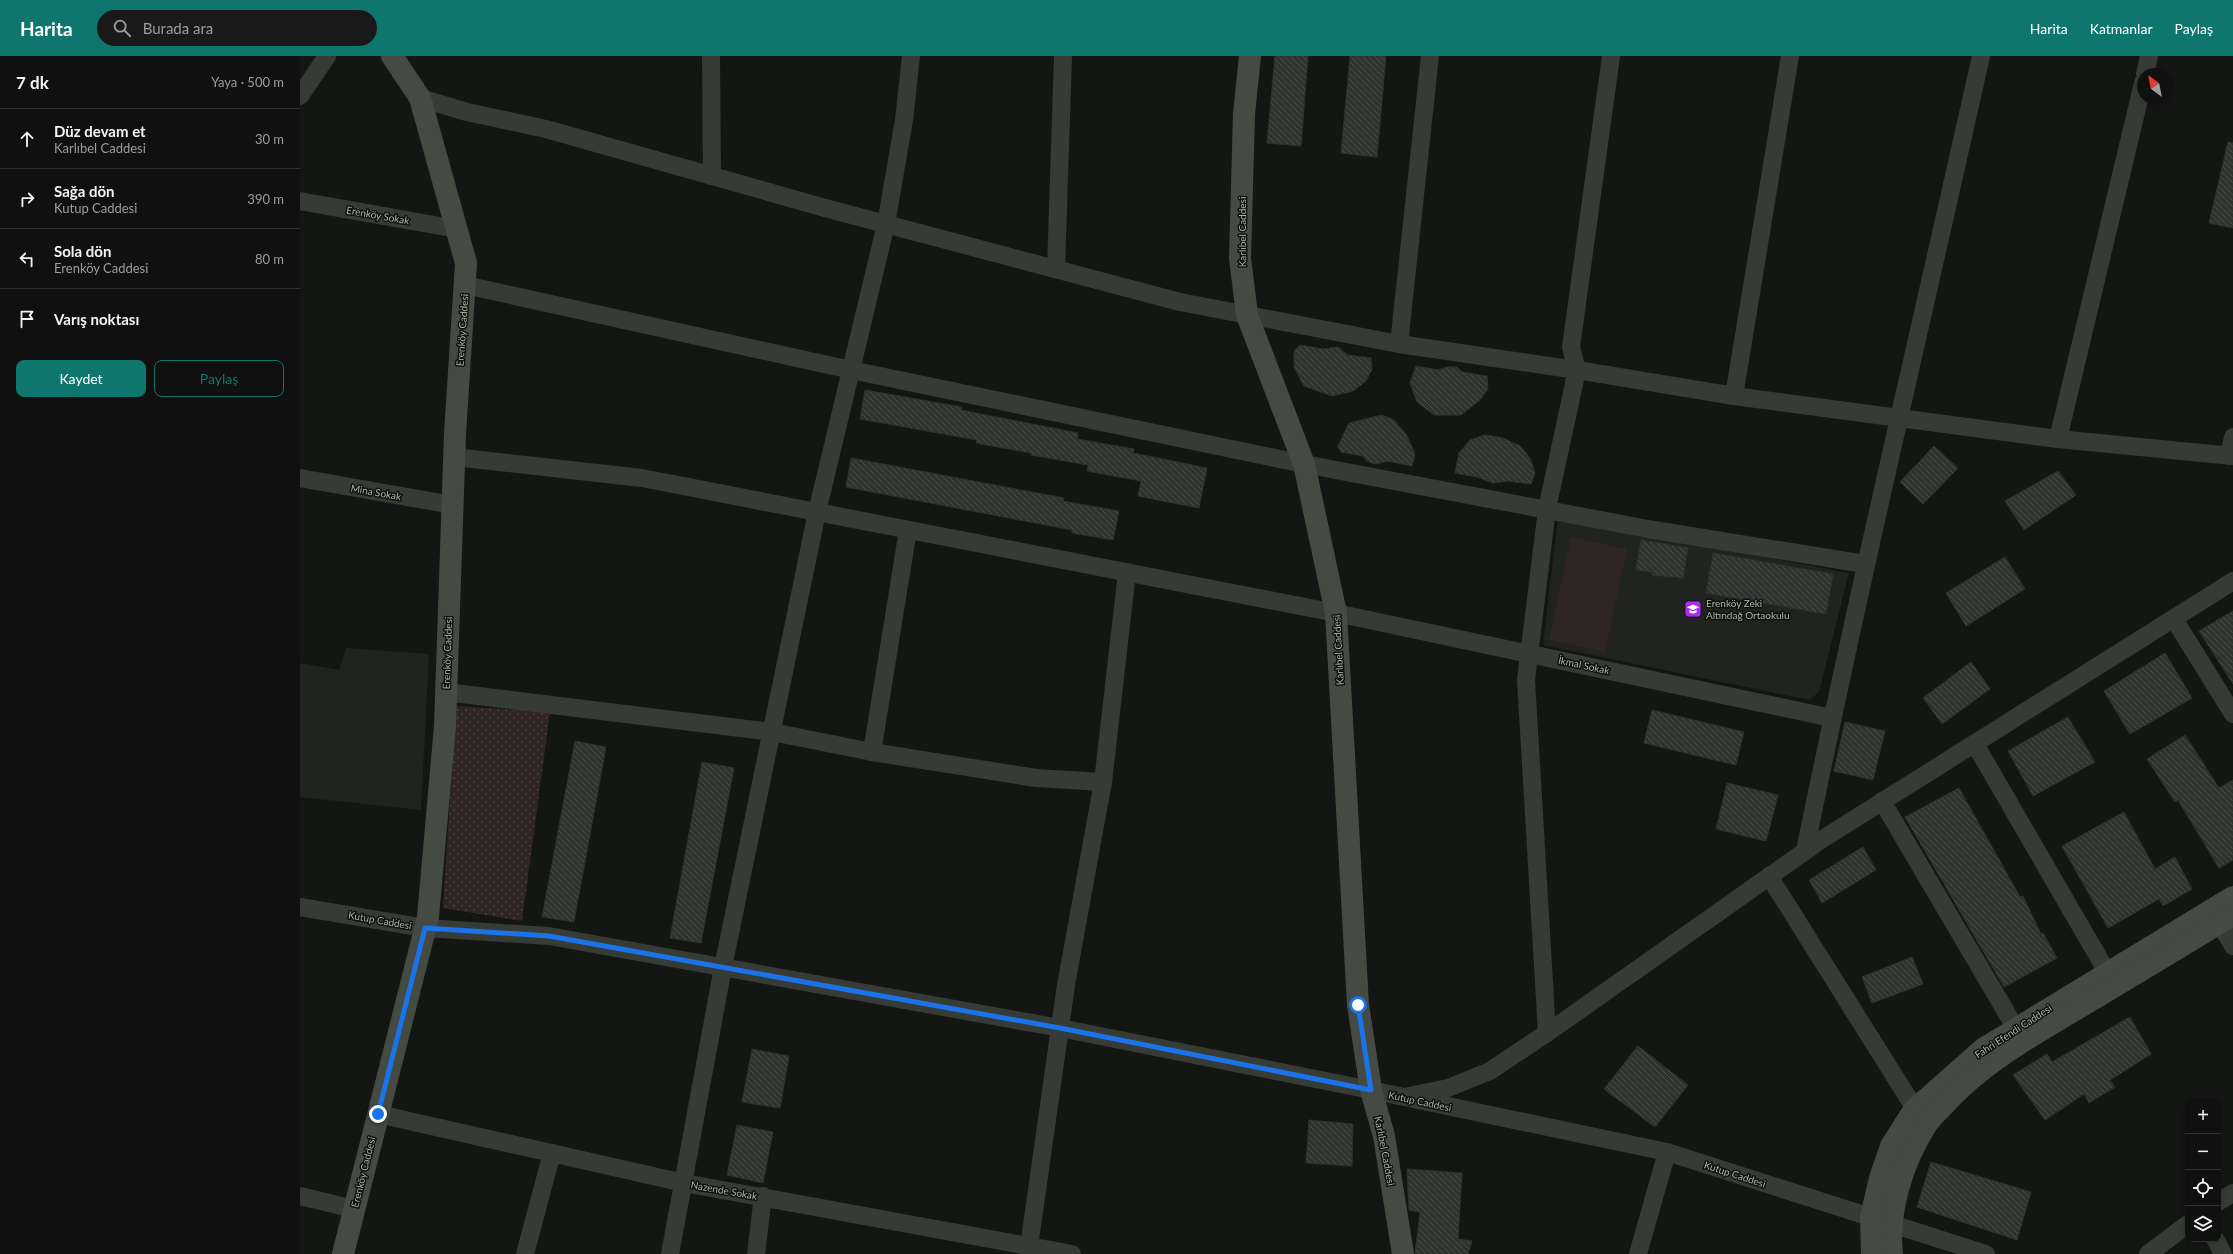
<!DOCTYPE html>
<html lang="tr">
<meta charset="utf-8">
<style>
:root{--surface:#0f100f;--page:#181918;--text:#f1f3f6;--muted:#9b9d9e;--line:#2f302f;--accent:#0f766e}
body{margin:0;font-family:Lato,sans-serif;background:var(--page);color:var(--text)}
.controls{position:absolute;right:12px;bottom:12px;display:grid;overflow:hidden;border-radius:8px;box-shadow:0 2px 6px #0003}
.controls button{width:36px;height:36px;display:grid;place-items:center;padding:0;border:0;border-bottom:1px solid var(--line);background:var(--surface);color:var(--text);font:20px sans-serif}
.compass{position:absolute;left:1837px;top:12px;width:36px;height:36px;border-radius:50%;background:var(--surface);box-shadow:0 2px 6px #0003;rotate:328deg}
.stop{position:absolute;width:12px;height:12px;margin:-9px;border:3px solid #1a73e8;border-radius:50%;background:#fff}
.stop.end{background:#1a73e8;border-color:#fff;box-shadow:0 1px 4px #0008}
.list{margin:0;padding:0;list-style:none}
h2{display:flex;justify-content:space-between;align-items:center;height:52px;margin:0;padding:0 16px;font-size:17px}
h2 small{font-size:13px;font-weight:400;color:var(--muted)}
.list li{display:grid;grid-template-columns:26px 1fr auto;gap:12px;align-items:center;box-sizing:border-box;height:60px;padding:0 16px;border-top:1px solid var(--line)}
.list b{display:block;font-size:15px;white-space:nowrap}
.list p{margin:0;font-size:13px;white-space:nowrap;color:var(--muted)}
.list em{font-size:13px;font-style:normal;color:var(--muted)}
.actions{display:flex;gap:8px;padding:12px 16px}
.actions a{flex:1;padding:9px 0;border:1px solid var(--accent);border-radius:8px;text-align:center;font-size:14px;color:var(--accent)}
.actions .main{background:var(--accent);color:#fff}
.icon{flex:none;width:22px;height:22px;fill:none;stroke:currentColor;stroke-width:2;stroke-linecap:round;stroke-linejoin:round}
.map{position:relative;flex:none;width:1933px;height:1198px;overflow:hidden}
header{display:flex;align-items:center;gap:24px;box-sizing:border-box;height:56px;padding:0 20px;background:var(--accent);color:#fff}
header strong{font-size:19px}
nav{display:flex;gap:22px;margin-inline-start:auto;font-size:14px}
.search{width:280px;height:36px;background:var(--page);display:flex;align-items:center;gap:10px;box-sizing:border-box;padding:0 14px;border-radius:22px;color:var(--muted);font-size:15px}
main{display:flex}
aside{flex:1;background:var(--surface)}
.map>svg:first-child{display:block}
</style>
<header>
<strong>Harita</strong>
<div class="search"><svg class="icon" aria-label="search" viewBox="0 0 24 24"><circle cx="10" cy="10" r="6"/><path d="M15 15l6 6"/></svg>Burada ara</div>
<nav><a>Harita</a><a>Katmanlar</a><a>Paylaş</a></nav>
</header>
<main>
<aside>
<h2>7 dk<small>Yaya · 500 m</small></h2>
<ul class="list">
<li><svg class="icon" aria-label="ahead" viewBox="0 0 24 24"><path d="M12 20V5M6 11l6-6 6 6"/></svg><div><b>Düz devam et</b><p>Karlıbel Caddesi</p></div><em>30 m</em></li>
<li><svg class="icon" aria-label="right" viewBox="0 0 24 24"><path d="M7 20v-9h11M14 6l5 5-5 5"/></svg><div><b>Sağa dön</b><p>Kutup Caddesi</p></div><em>390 m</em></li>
<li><svg class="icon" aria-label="left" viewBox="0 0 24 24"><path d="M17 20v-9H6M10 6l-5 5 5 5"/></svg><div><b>Sola dön</b><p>Erenköy Caddesi</p></div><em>80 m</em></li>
<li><svg class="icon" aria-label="arrive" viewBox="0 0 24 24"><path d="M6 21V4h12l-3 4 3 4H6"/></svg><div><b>Varış noktası</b></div></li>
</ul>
<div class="actions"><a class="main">Kaydet</a><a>Paylaş</a></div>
</aside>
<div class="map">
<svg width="1933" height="1198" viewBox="0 0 1933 1198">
<defs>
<pattern id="grass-dots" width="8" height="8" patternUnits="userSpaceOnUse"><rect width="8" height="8" fill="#2e2524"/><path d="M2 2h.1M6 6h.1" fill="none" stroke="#4a4241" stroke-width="1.8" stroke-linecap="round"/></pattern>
<pattern id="building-back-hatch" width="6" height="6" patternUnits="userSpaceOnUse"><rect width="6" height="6" fill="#2f322f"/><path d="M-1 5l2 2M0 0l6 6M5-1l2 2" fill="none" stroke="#4a4d4a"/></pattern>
</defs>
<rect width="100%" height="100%" fill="#141614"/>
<g fill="#202320">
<path d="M 1258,462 L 1549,517 L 1519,636 L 1509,644 L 1243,589 Z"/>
<path d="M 46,592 L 129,598 L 121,754 L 0,741 L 0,607 L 39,614 Z"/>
</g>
<path fill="url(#grass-dots)" d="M 156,650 L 250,656 L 222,865 L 143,852 Z"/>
<path fill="#2e2524" d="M 1271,481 L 1327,493 L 1305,596 L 1249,584 Z"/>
<g fill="url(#building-back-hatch)" stroke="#2e322e">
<path d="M 975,0 L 1008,0 L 1001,90 L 967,87 Z"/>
<path d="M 1050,0 L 1086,0 L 1077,101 L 1041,97 Z"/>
<path d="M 1928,86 L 1933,87 L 1933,172 L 1909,167 Z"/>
<path d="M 1000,289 L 1023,293 L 1038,291 L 1048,299 L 1071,302 L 1072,313 L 1066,325 L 1053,335 L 1032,340 L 1004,330 L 994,311 L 994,295 Z"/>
<path d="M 1116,310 L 1138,314 L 1148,311 L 1157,311 L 1162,316 L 1187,320 L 1188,333 L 1180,344 L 1161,359 L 1134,359 L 1117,346 L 1110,327 Z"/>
<path d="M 565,334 L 662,351 L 661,354 L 778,377 L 777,383 L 834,393 L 833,397 L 907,412 L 899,452 L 838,440 L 841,425 L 787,415 L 788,409 L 731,399 L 731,397 L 676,387 L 677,384 L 560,363 Z"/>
<path d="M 1082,359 L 1094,364 L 1106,378 L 1115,398 L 1112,410 L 1088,405 L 1075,408 L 1067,405 L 1063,400 L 1041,396 L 1038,390 L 1049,367 Z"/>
<path d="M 1185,379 L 1203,382 L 1220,390 L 1230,402 L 1235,417 L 1231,428 L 1207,425 L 1193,427 L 1177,421 L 1155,417 L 1159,397 L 1170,384 Z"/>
<path d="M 1634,390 L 1658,412 L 1623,448 L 1600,426 Z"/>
<path d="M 551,402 L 764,442 L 763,445 L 819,455 L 813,484 L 772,477 L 772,474 L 546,431 Z"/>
<path d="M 1758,415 L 1776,439 L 1724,474 L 1705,445 Z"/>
<path d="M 1341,484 L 1388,492 L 1383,522 L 1352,519 L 1352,516 L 1336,514 Z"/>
<path d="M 1413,497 L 1533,518 L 1526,558 L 1406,537 Z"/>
<path d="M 1705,501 L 1725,533 L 1666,570 L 1646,537 Z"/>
<path d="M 1933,555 L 1933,628 L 1899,575 Z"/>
<path d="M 1865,597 L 1892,642 L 1830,678 L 1804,635 Z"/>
<path d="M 1671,606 L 1690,633 L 1642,668 L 1623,642 Z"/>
<path d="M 1352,654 L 1444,676 L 1436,709 L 1344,687 Z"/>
<path d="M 1768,661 L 1795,706 L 1733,740 L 1708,695 Z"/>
<path d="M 1545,666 L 1585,675 L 1573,724 L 1534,715 Z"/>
<path d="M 1885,679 L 1919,732 L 1933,724 L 1933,804 L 1919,812 L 1878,744 L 1875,746 L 1847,703 Z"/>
<path d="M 275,685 L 306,691 L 274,866 L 242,861 Z"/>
<path d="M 402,706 L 434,712 L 401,887 L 370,882 Z"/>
<path d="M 1427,727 L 1478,739 L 1466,785 L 1416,773 Z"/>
<path d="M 1659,732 L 1720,841 L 1723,840 L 1741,878 L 1743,877 L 1757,902 L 1704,931 L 1605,761 Z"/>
<path d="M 1824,756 L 1855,813 L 1875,801 L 1892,833 L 1863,850 L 1859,843 L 1808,872 L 1762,790 Z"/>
<path d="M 1563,791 L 1576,814 L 1522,847 L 1509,824 Z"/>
<path d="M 1612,901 L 1623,928 L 1572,947 L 1562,921 Z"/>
<path d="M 1830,961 L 1851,998 L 1810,1024 L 1815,1031 L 1789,1047 L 1784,1038 L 1745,1064 L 1713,1019 L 1747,998 L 1752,1006 Z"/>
<path d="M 1338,990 L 1388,1029 L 1355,1071 L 1304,1033 Z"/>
<path d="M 452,993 L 489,1000 L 480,1052 L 442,1046 Z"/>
<path d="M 1009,1064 L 1053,1068 L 1052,1110 L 1006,1107 Z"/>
<path d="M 437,1069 L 473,1076 L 463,1127 L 427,1119 Z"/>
<path d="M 1631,1106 L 1731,1136 L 1717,1184 L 1617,1151 Z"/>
<path d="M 1107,1113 L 1162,1117 L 1158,1183 L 1172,1185 L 1168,1198 L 1115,1198 L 1120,1156 L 1109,1154 Z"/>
</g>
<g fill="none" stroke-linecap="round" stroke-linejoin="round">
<g stroke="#363b35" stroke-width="18">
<path d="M 411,0 L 412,120"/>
<path d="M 1845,18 L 1849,0"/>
<path d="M 0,40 L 27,0"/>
<path d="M 120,42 L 167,56 L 246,73 L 525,152 L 880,246 L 1099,288 L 1277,314 L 1434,340 L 1758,383 L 1933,400"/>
<path d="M 0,145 L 157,173"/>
<path d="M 756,213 L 763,0"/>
<path d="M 165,229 L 551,314 L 1004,408 L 1348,473 L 1565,508"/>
<path d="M 1099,288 L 1130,0"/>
<path d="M 1434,340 L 1490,0"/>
<path d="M 1758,383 L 1843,27"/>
<path d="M 1929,400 L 1933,381"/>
<path d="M 154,401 L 342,422 L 1036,557 L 1532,662"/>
<path d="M 0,422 L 153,449"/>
<path d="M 1874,563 L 1933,658"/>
<path d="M 146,636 L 472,676 L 572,696 L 736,722 L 803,726"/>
<path d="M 1675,688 L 1807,916"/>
<path d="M 572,696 L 608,474"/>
<path d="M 1582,745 L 1715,971"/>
<path d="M 1505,795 C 1559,529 1622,265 1681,0"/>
<path d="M 1469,820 L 1622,1064"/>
<path d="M 0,851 L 125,872 L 249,880 L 760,972 L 1071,1034 L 1367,1096 L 1686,1198"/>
<path d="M 1913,856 L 1933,890"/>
<path d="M 1247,977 L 1226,624 L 1247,453 L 1277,314 L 1271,291 L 1311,0"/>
<path d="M 1109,1040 L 1148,1032 L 1190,1015 L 1247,977 L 1521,784 L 1933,525"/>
<path d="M 78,1058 L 384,1127 L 772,1198"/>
<path d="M 0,1140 L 54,1153"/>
<path d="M 1918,1146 L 1933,1137"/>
<path d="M 1915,1183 L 1923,1198"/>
<path d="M 225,1198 L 252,1097"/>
<path d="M 370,1198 L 423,911 L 517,456 L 586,168 L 604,64 L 611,0"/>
<path d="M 456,1198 L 463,1140"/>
<path d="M 728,1198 L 766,929 L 803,726 L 827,516"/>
<path d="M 1338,1198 L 1367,1096"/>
<path d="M 1848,1198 L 1888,1168"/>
</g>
<g stroke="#454b43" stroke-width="22">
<path d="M 950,0 L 944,58 L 940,202 L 947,259 L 1004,408 L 1036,557 L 1058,949 L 1071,1034 L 1084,1080 L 1103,1198"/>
<path d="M 43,1198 L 128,861 L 145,670 L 155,378 L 166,207 L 120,42 L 92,0"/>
<path d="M 1572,1198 L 1571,1161 L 1580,1122 L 1591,1090 L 1614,1054 L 1683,993 L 1933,841"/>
<path d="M 1592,1198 C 1587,1156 1603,1106 1625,1071 C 1629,1063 1637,1057 1643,1050 C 1684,1005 1738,976 1790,945 C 1838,916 1885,888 1933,859"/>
</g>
</g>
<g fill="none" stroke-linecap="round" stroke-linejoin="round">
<path stroke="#1a73e8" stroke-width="5" d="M 78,1058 L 125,872 L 249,880 L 760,972 L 1071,1034 L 1058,949"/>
</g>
<defs>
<g id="school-square" transform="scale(0.9)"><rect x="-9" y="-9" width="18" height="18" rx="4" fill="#ac2af7" stroke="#0f110f"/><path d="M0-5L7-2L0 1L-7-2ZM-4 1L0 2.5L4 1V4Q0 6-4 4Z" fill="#fff"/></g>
</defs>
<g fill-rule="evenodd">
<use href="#school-square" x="1393" y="553"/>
</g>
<g text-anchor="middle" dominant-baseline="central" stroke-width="3" stroke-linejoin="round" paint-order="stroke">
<g font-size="10" fill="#abb6a5" stroke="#0f110f">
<text transform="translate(78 159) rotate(10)">Erenköy Sokak</text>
<text transform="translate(942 176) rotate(-90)">Karlıbel Caddesi</text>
<text transform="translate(162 274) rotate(-86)">Erenköy Caddesi</text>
<text transform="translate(76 436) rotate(10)">Mina Sokak</text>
<text transform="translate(1038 594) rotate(-93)">Karlıbel Caddesi</text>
<text transform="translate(147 597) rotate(-88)">Erenköy Caddesi</text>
<text transform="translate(1284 609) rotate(12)">İkmal Sokak</text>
<text transform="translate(80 864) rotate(10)">Kutup Caddesi</text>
<text transform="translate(1713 975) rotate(-33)">Fahri Efendi Caddesi</text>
<text transform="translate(1120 1045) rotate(12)">Kutup Caddesi</text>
<text transform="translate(1085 1095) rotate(79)">Karlıbel Caddesi</text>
<text transform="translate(63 1116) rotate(-76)">Erenköy Caddesi</text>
<text transform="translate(1435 1118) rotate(18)">Kutup Caddesi</text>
<text transform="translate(424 1134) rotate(10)">Nazende Sokak</text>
</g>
<g font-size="10" fill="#abb6a5" stroke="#0f110f" text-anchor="start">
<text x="1406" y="547">Erenköy Zeki<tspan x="1406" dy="12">Altındağ Ortaokulu</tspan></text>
</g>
</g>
</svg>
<div class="controls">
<button>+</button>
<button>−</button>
<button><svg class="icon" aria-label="locate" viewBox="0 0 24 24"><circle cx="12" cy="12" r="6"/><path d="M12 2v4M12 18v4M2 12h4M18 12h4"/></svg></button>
<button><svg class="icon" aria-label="layers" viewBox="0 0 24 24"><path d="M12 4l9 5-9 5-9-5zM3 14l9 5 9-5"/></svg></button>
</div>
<svg class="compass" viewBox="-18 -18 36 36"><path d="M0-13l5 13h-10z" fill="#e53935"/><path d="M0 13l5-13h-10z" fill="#9b9d9e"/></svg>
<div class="stop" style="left:1058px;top:949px"></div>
<div class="stop end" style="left:78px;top:1058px"></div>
</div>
</main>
